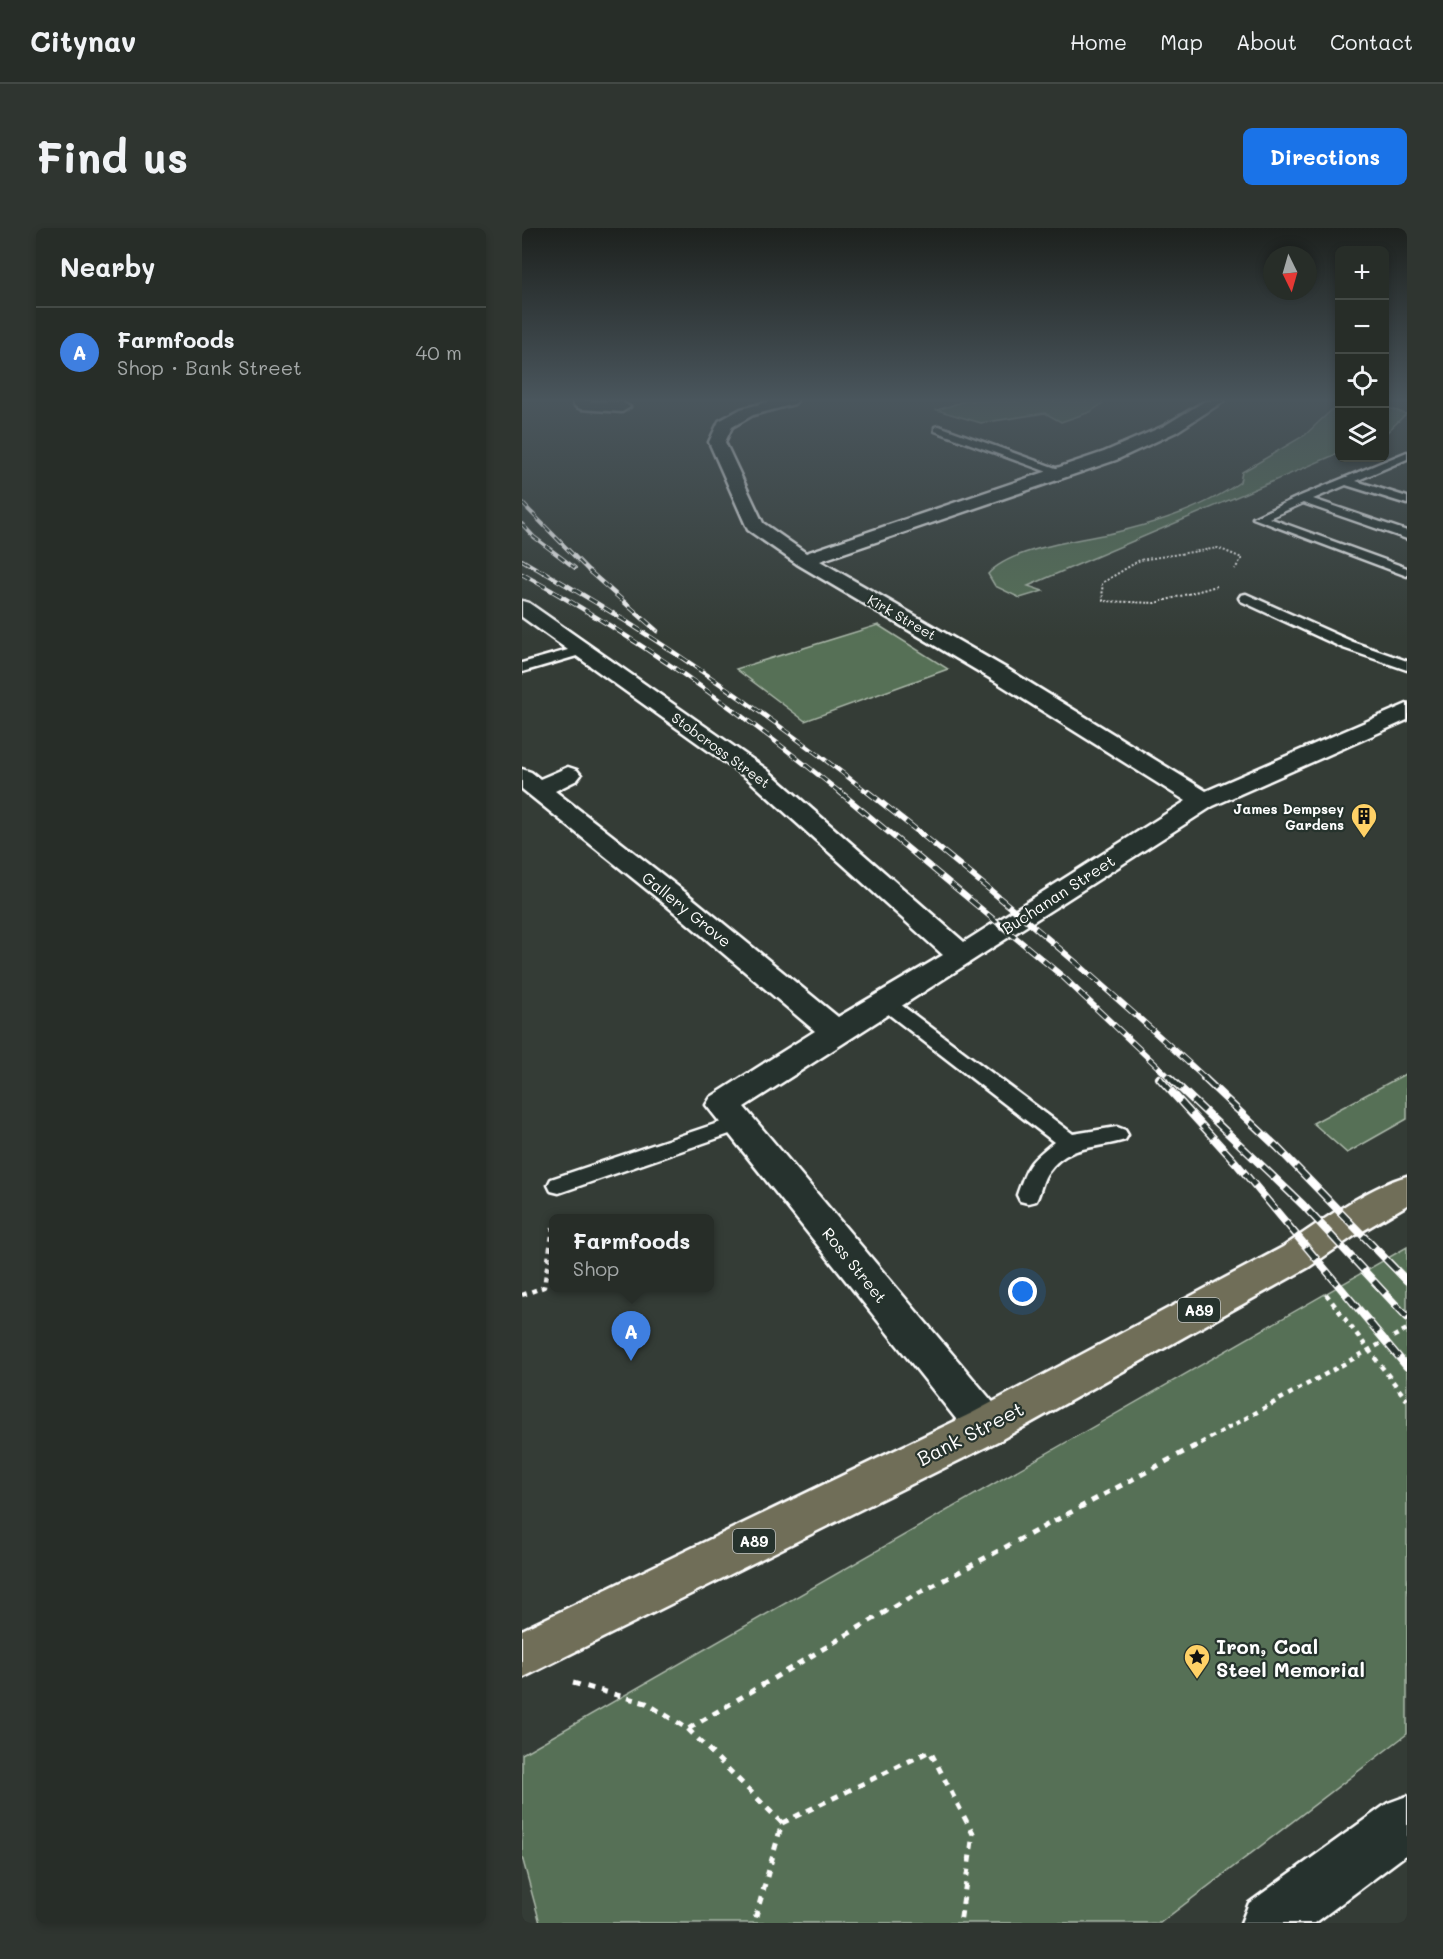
<!DOCTYPE html>
<meta charset="utf-8">
<style>
:root{--surface:#272d28;--page:#2f3530;--text:#f1f3f6;--muted:#a4a8a8;--line:#434945;--accent:#1a73e8}
body{margin:0;font-family:Mali,sans-serif;background:var(--page);color:var(--text)}
.controls{position:absolute;right:18px;top:18px;display:grid;overflow:hidden;border-radius:9px;box-shadow:0 3px 9px #0003}
.controls button{width:54px;height:54px;display:grid;place-items:center;padding:0;border:0;border-bottom:2px solid var(--line);background:var(--surface);color:var(--text);font:30px sans-serif}
.compass{position:absolute;left:741px;top:18px;width:54px;height:54px;border-radius:50%;background:var(--surface);box-shadow:0 3px 9px #0003;rotate:175deg}
.you{position:absolute;left:501px;top:1064px;width:21px;height:21px;margin:-15px;border:4px solid #fff;border-radius:50%;background:#1a73e8;box-shadow:0 0 0 9px #1a73e833}
.badge{display:grid;place-items:center;width:39px;height:39px;border-radius:50%;background:var(--accent);color:#fff;font-size:20px;font-weight:700}
.pin{position:absolute;translate:-50% -50px;filter:drop-shadow(0 2px 3px #0008)}
.pin::after{content:'';position:absolute;top:32px;width:21px;height:18px;background:inherit;clip-path:polygon(0 0,100% 0,50% 100%)}
.popup{position:absolute;left:27px;top:986px;width:165px;height:78px;box-sizing:border-box;display:grid;place-content:center;border-radius:9px;background:var(--surface);filter:drop-shadow(0 2px 4px #0005);font-size:20px;white-space:nowrap;color:var(--muted)}
.popup b{font-size:22px;color:var(--text)}
.popup::after{content:'';position:absolute;left:50%;top:100%;margin-left:-12px;border:12px solid transparent;border-top-color:var(--surface)}
.list{margin:0;padding:0;list-style:none}
h2{display:flex;justify-content:space-between;align-items:center;height:78px;margin:0;padding:0 24px;font-size:26px}
h2 small{font-size:20px;font-weight:400;color:var(--muted)}
.list li{display:grid;grid-template-columns:39px 1fr auto;gap:18px;align-items:center;box-sizing:border-box;height:90px;padding:0 24px;border-top:2px solid var(--line)}
.list b{display:block;font-size:22px;white-space:nowrap}
.list p{margin:0;font-size:20px;white-space:nowrap;color:var(--muted)}
.list em{font-size:20px;font-style:normal;color:var(--muted)}
.icon{flex:none;width:33px;height:33px;fill:none;stroke:currentColor;stroke-width:2;stroke-linecap:round;stroke-linejoin:round}
.map{position:relative;flex:none;width:885px;height:1695px;overflow:hidden;border-radius:9px}
header{display:flex;align-items:center;gap:36px;box-sizing:border-box;height:84px;padding:0 30px;background:var(--surface);border-bottom:2px solid var(--line)}
header strong{font-size:28px}
nav{display:flex;gap:33px;margin-inline-start:auto;font-size:21px}
.intro{display:flex;align-items:center;justify-content:space-between;box-sizing:border-box;height:144px;padding:0 36px}
h1{margin:0;font-size:42px}
.button{padding:15px 27px;border-radius:9px;background:var(--accent);color:#fff;font-size:21px;font-weight:700}
main{display:flex;gap:36px;padding:0 36px}
aside{flex:1;background:var(--surface);border-radius:9px;box-shadow:0 3px 9px #0003}
.map>svg:first-child{display:block}
</style>
<header>
<strong>Citynav</strong>
<nav><a>Home</a><a>Map</a><a>About</a><a>Contact</a></nav>
</header>
<div class="intro"><h1>Find us</h1><a class="button">Directions</a></div>
<main>
<aside>
<h2>Nearby<small></small></h2>
<ul class="list">
<li><span class="badge" style="background:#3f7fe0">A</span><div><b>Farmfoods</b><p>Shop · Bank Street</p></div><em>40 m</em></li>
</ul>
</aside>
<div class="map">
<svg width="885" height="1695" viewBox="0 0 885 1695">
<rect width="100%" height="100%" fill="#343c36"/>
<filter id="ink" filterUnits="userSpaceOnUse"><feTurbulence type="fractalNoise" baseFrequency=".0167" numOctaves="2"/><feDisplacementMap in="SourceGraphic" scale="12" xChannelSelector="R" yChannelSelector="G"/><feConvolveMatrix kernelMatrix="1 2 1 2 8 2 1 2 1" color-interpolation-filters="sRGB"/></filter>
<g filter="url(#ink)">
<g fill="#577056" stroke="#abb8aa" stroke-width="1.5">
<path d="M 443,173 L 584,173 L 568,184 L 539,194 L 523,185 L 459,195 L 415,182 Z"/>
<path d="M 816,176 L 817,225 L 506,358 L 521,363 L 498,370 L 473,358 L 466,346 C 490,319 561,312 595,304 C 638,294 682,280 718,254 L 720,244 L 783,207 Z"/>
<path d="M 862,178 L 884,186 L 863,206 L 862,206 Z"/>
<path d="M 356,397 L 426,441 L 283,493 L 214,441 Z"/>
<path d="M 885,845 L 885,891 L 825,925 L 791,895 Z"/>
<path d="M 885,1019 L 885,1506 L 638,1695 L 18,1695 L 0,1629 L 0,1526 Z"/>
</g>
<g fill="none" stroke-linecap="round" stroke-linejoin="round">
<g stroke="#fff" stroke-width="5">
<g id="lane">
<path d="M 417,198 L 542,243 L 543,245 L 538,248 L 534,247 L 413,203 L 413,199 Z"/>
<path d="M 885,224 L 885,231 L 834,253 L 885,269 L 885,276 L 824,257 L 791,271 L 885,303 L 885,311 L 781,275 L 747,290 L 885,340 L 885,348 L 731,290 L 776,269 Z"/>
<path d="M 724,366 L 831,414 L 885,433 L 885,442 L 821,420 L 719,373 L 717,370 L 719,367 Z"/>
<path d="M 60,418 L 67,422 L 65,425 L 0,444 L 0,435 Z"/>
<path d="M 363,768 L 370,770 L 551,906 L 595,899 L 603,902 L 606,907 L 603,912 C 574,921 547,916 527,943 C 520,950 519,964 514,973 L 506,975 L 498,973 L 495,967 C 506,936 506,935 532,914 L 356,778 L 353,774 L 356,770 Z"/>
<path d="M 217,888 L 225,890 L 228,895 L 225,900 L 37,965 L 29,963 L 26,957 L 29,951 Z"/>
</g>
</g>
<g stroke="#fff" stroke-width="5">
<g id="street">
<path d="M 53,173 L 100,174 L 108,179 L 100,184 L 59,181 L 54,179 L 51,176 Z"/>
<path d="M 249,173 L 275,173 L 272,176 L 231,187 L 210,199 L 203,214 L 241,295 L 284,325 L 582,224 L 642,198 L 683,173 L 702,173 L 654,204 L 594,232 L 298,333 L 487,442 L 684,563 L 885,476 L 885,492 L 691,578 L 222,879 L 480,1185 L 486,1198 L 480,1211 L 465,1216 L 450,1211 L 184,877 L 189,869 L 293,803 L 144,677 L 0,561 L 0,541 L 9,544 L 18,551 L 46,539 L 55,542 L 59,547 L 55,552 L 33,563 L 164,665 L 316,789 L 421,727 L 226,551 L 0,389 L 0,373 L 7,375 L 244,541 L 442,714 L 664,573 L 471,452 L 275,336 L 226,302 L 187,214 L 197,193 L 219,181 Z"/>
</g>
</g>
<g stroke="#fff" stroke-width="5">
<path id="secondary" d="M 885,1568 L 885,1626 L 793,1695 L 719,1695 L 727,1675 L 866,1575 Z"/>
</g>
<g stroke="#fff" stroke-width="5">
<path id="primary" d="M 885,948 L 885,977 L 832,1008 L 787,1039 L 480,1211 L 0,1450 L 0,1402 L 450,1185 L 761,1019 C 797,995 844,960 885,948 Z"/>
</g>
<path stroke="#fff" stroke-width="2" stroke-dasharray="2 2" stroke-linecap="butt" d="M 695,358 L 633,375 L 581,373 L 580,355 L 618,332 L 696,320 L 720,330 L 713,341"/>
<g stroke="#fff" stroke-width="4.5" stroke-dasharray="5 5" stroke-linecap="butt">
<path d="M 0,1067 L 22,1059 L 31,1000"/>
<path d="M 670,1220 L 885,1101"/>
</g>
<g stroke="#fff" stroke-width="5" stroke-dasharray="7 7" stroke-linecap="butt">
<path d="M 51,1455 L 124,1475 L 166,1501 L 375,1377 L 673,1218"/>
<path d="M 166,1501 L 260,1595 L 232,1695"/>
<path d="M 260,1595 L 408,1523 L 451,1606 L 438,1695"/>
</g>
<use href="#lane" fill="#26332d" fill-rule="evenodd"/>
<use href="#street" fill="#26332d" fill-rule="evenodd"/>
<use href="#secondary" fill="#26332d" fill-rule="evenodd"/>
<use href="#primary" fill="#706e59" fill-rule="evenodd"/>
<g stroke="#fff" stroke-width="4">
<g id="rail-far3">
<path d="M 0,275 L 69,345"/>
<path d="M 0,296 L 12,309 L 53,340"/>
<path d="M 0,332 L 22,345"/>
</g>
</g>
<g stroke="#fff" stroke-width="4.5">
<g id="rail-far2">
<path d="M 20,343 C 135,408 243,485 348,566"/>
<path d="M 67,343 L 135,403"/>
<path d="M 0,346 C 114,408 219,484 320,566"/>
</g>
</g>
<g stroke="#fff" stroke-width="6">
<g id="rail-far1">
<path d="M 318,564 L 540,748 L 649,851"/>
<path d="M 346,564 C 463,655 575,750 684,851"/>
<path d="M 637,849 L 639,851"/>
</g>
</g>
<g stroke="#fff" stroke-width="8">
<g id="rail">
<path d="M 637,850 L 714,935 L 885,1139"/>
<path d="M 648,850 L 781,977 L 885,1089"/>
<path d="M 682,850 L 755,919 L 885,1053"/>
</g>
</g>
<use href="#rail-far3" stroke="#26332d" stroke-width="2" stroke-dasharray="8" stroke-linecap="butt"/>
<use href="#rail-far2" stroke="#26332d" stroke-width="3" stroke-dasharray="9" stroke-linecap="butt"/>
<use href="#rail-far1" stroke="#26332d" stroke-width="4" stroke-dasharray="12" stroke-linecap="butt"/>
<use href="#rail" stroke="#26332d" stroke-width="5" stroke-dasharray="16" stroke-linecap="butt"/>
<path stroke="#fff" stroke-width="4.5" stroke-dasharray="5 5" stroke-linecap="butt" d="M 804,1066 L 885,1172"/>
</g>
</g>
<linearGradient id="sky" x2="0" y2="1"><stop stop-color="#1d211e"/><stop offset="0.42" stop-color="#4a565d"/><stop offset="1" stop-color="#4a565d" stop-opacity="0"/></linearGradient>
<rect width="885" height="410" fill="url(#sky)"/>
<defs>
<g id="building-pin" transform="scale(1.35)"><path d="M0 17L-7.5 6A9.5 9.5 0 1 1 7.5 6Z" fill="#ffd166" stroke="#26332d"/><path d="M-4-6H4V6H1V3H-1V6H-4ZM-2.5-4.3h1.7v1.8h-1.7ZM.8-4.3h1.7v1.8H.8ZM-2.5-1h1.7V.8h-1.7ZM.8-1h1.7V.8H.8Z" fill="#111"/></g>
<g id="sight-pin" transform="scale(1.35)"><path d="M0 17L-7.5 6A9.5 9.5 0 1 1 7.5 6Z" fill="#ffd166" stroke="#26332d"/><path d="M0-6L1.8-2.2L6-1.7L2.9 1.2L3.7 5.4L0 3.3L-3.7 5.4L-2.9 1.2L-6-1.7L-1.8-2.2Z" fill="#111"/></g>
</defs>
<g fill-rule="evenodd">
<use href="#building-pin" x="842" y="588"/>
<use href="#sight-pin" x="675" y="1429"/>
</g>
<g text-anchor="middle" dominant-baseline="central" stroke-width="4.5" stroke-linejoin="round" paint-order="stroke">
<g font-size="14" fill="#fff" stroke="#26332d">
<text transform="translate(380 389) rotate(30)">Kirk Street</text>
<text transform="translate(199 522) rotate(36)">Stobcross Street</text>
</g>
<g font-size="14" font-weight="bold" fill="#fff" stroke="#26332d" text-anchor="end">
<text x="822" y="580">James Dempsey<tspan x="822" dy="16">Gardens</tspan></text>
</g>
<g fill="#26332d" stroke="#bec2c0" stroke-width="1.5">
<rect x="656" y="1070" width="42" height="24" rx="4.5"/>
<rect x="211" y="1301" width="42" height="24" rx="4.5"/>
</g>
<g font-size="15" font-weight="bold" fill="#fff">
<text x="677" y="1082">A89</text>
<text x="232" y="1313">A89</text>
</g>
<g font-size="16" fill="#fff" stroke="#26332d">
<text transform="translate(536 666) rotate(-33)">Buchanan Street</text>
<text transform="translate(165 681) rotate(39)">Gallery Grove</text>
<text transform="translate(333 1037) rotate(51)">Ross Street</text>
</g>
<g font-size="20" fill="#fff" stroke="#26332d">
<text transform="translate(448 1205) rotate(-27)">Bank Street</text>
</g>
<g font-size="20" font-weight="bold" fill="#fff" stroke="#26332d" text-anchor="start">
<text x="694" y="1418">Iron, Coal<tspan x="694" dy="23">Steel Memorial</tspan></text>
</g>
</g>
</svg>
<div class="controls">
<button>+</button>
<button>−</button>
<button><svg class="icon" aria-label="locate" viewBox="0 0 24 24"><circle cx="12" cy="12" r="6"/><path d="M12 2v4M12 18v4M2 12h4M18 12h4"/></svg></button>
<button><svg class="icon" aria-label="layers" viewBox="0 0 24 24"><path d="M12 4l9 5-9 5-9-5zM3 14l9 5 9-5"/></svg></button>
</div>
<svg class="compass" viewBox="-18 -18 36 36"><path d="M0-13l5 13h-10z" fill="#e53935"/><path d="M0 13l5-13h-10z" fill="#a4a8a8"/></svg>
<div class="you"></div>
<div class="pin badge" style="left:109px;top:1133px;background:#3f7fe0">A</div>
<div class="popup"><b>Farmfoods</b>Shop</div>
</div>
</main>
